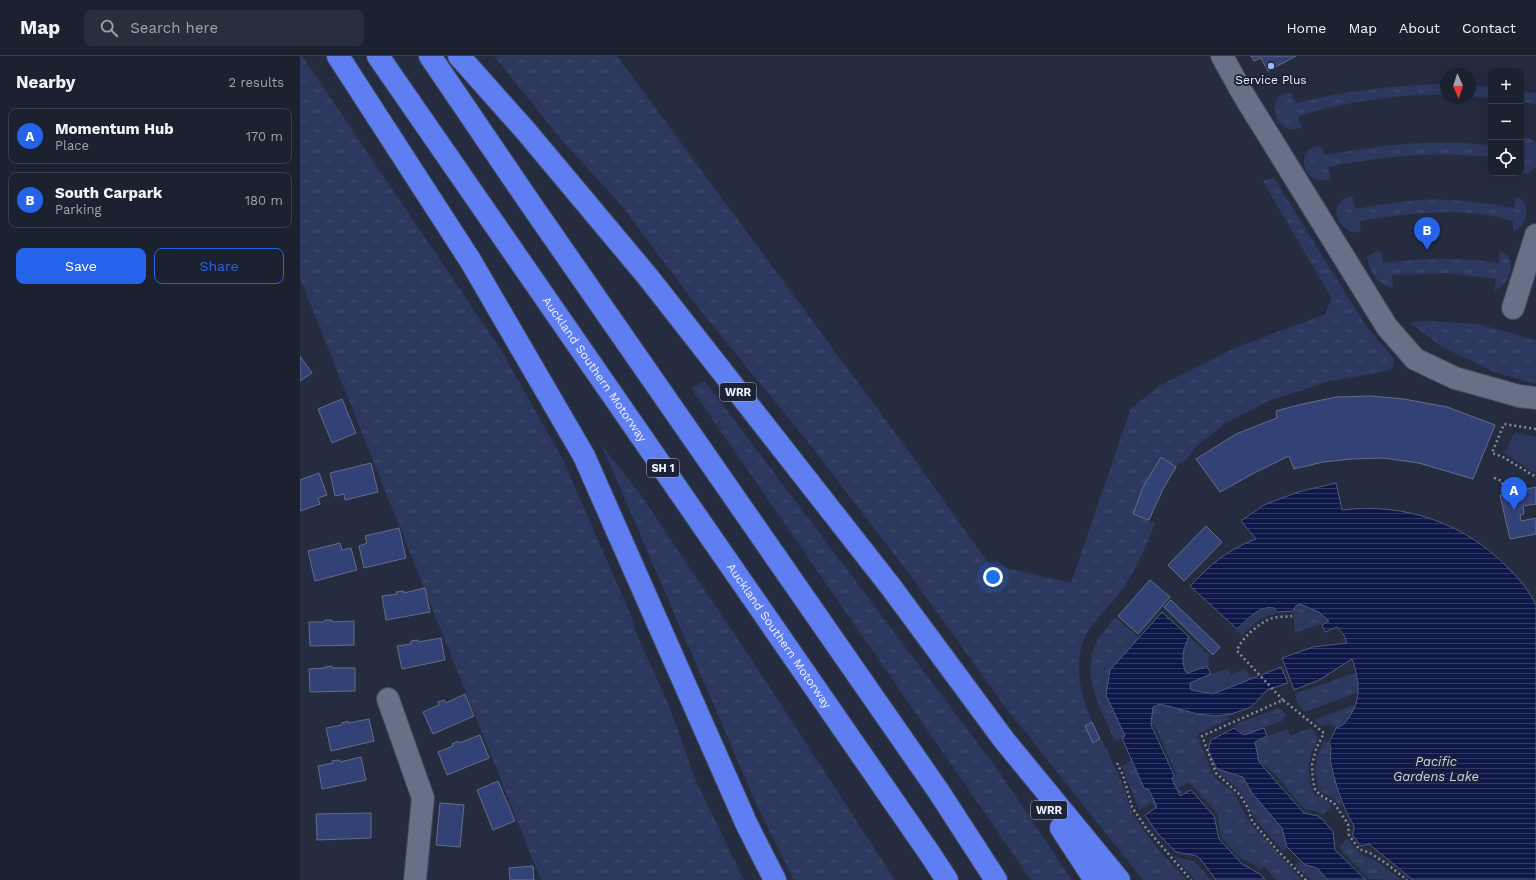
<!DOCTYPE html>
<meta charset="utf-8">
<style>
:root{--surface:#1c2130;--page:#292e3c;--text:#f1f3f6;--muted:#a0a3ab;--line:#3a3e4c;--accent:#2563eb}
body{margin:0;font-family:"Work Sans",sans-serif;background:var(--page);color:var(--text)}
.controls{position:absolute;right:12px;top:12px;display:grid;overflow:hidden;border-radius:8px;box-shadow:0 4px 16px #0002}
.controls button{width:36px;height:36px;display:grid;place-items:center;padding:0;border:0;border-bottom:1px solid var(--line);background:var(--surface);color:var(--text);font:20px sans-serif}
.compass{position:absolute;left:1140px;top:12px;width:36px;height:36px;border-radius:50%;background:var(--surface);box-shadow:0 4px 16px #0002;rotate:177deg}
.you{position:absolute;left:693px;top:521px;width:14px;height:14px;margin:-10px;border:3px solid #fff;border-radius:50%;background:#1a73e8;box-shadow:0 0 0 6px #1a73e833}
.badge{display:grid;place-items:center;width:26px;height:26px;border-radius:50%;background:var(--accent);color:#fff;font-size:13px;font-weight:700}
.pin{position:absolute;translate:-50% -33px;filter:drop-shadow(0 1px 2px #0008)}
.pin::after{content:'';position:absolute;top:21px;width:14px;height:12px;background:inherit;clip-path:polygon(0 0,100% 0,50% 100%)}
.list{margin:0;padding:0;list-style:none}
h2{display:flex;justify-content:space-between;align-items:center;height:52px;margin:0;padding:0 16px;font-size:17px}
h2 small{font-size:13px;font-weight:400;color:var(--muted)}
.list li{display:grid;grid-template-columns:26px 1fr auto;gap:12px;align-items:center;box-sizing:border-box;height:56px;margin:0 8px 8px;padding:0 8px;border:1px solid var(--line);border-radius:8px}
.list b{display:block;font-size:15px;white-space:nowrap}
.list p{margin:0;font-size:13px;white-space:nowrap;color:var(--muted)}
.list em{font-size:13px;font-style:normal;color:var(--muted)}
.actions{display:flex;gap:8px;padding:12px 16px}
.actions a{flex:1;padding:9px 0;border:1px solid var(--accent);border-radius:8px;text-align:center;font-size:14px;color:var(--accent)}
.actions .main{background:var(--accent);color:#fff}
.icon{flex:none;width:22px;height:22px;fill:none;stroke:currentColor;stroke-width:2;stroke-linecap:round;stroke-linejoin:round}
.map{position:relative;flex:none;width:1236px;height:824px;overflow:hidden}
header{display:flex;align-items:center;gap:24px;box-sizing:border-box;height:56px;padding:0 20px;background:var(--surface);border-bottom:1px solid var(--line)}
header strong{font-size:19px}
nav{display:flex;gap:22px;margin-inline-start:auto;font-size:14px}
.search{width:280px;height:36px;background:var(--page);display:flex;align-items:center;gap:10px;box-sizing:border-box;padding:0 14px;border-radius:8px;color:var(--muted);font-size:15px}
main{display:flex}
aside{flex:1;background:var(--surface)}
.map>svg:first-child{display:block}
</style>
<header>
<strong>Map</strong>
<div class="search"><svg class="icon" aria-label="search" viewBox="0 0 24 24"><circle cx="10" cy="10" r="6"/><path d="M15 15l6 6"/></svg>Search here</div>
<nav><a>Home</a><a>Map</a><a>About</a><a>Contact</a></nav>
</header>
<main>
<aside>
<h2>Nearby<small>2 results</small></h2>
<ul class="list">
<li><span class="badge">A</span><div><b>Momentum Hub</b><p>Place</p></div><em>170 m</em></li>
<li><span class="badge">B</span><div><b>South Carpark</b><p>Parking</p></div><em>180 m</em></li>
</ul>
<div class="actions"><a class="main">Save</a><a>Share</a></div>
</aside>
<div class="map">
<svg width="1236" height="824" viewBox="0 0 1236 824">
<defs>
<pattern id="grass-tufts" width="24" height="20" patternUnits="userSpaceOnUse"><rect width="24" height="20" fill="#2c385e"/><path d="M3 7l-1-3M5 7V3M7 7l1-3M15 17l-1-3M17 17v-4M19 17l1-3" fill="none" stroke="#404c6e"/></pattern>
<pattern id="water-rules" width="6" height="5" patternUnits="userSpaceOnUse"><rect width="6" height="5" fill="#0d1748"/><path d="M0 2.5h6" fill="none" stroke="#303963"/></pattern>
</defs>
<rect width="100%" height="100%" fill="#252c40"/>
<g fill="url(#grass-tufts)">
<path d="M 0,0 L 2,0 L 201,294 L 263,404 L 332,562 L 335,574 L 371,655 L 396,725 L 444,824 L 241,824 L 0,222 Z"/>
<path d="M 194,0 L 317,0 L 607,393 L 689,508 L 771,527 L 831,352 L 861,329 L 937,291 L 1026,258 L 1031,241 L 963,125 L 974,122 L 1066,270 L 1094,303 L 1093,311 L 1088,315 L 1030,325 L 968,345 L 923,369 L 897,390 L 882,408 L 880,406 L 876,411 L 861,401 L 843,431 L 833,457 L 855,467 C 846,491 835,517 819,538 C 810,550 791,567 785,581 C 773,609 781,639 792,666 L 785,670 L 793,688 L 802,684 L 822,727 L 832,757 L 859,795 L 887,824 L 843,824 L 706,652 L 610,519 L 508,386 L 400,254 L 318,145 L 264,87 Z"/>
<path d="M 1146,28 L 1146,39 C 1096,37 1046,46 998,60 L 1002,71 C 975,84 962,36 991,37 L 996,47 C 1046,35 1095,29 1146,28 Z"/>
<path d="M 1170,29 L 1191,31 L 1191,42 L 1170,40 Z"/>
<path d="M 1221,35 L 1236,37 L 1236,48 L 1221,46 Z"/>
<path d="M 1224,81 L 1231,83 L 1236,87 L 1236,111 C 1231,116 1228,118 1221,118 L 1223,107 L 1221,106 L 1221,94 L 1222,94 Z"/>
<path d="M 1118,87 L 1164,87 L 1191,89 L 1191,101 C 1136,95 1083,100 1028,111 L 1031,123 C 1001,132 994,90 1021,90 L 1024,99 L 1084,90 Z"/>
<path d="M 1052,140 L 1056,153 C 1078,149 1099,145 1121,144 C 1152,142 1184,147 1214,152 L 1216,141 C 1233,145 1227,172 1213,175 L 1213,165 C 1163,150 1110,157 1059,165 L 1061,176 C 1039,180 1024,145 1052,140 Z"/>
<path d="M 1077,195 L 1081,196 L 1083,207 C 1125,202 1157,201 1198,207 L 1200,196 C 1220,200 1209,231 1194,234 L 1196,223 L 1148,217 L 1092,219 L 1093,232 L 1092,232 C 1076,227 1070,216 1067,201 Z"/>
<path d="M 1123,265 L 1178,268 L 1236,284 L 1236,328 L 1194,316 L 1142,291 L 1110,267 Z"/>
<path d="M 405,325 L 700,717 L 772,824 L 731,824 L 391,332 Z"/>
<path d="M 302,390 L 338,435 L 459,615 L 595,824 L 494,824 L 459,754 Z"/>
<path d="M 1000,548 L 1019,556 L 1029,565 L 995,577 L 993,555 L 996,550 Z"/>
<path d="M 968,551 L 972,551 L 976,558 C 962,559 952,570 942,579 L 936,575 L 955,557 Z"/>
<path d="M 815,561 L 839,582 L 810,614 L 806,639 L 825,681 L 815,685 C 801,653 779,618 798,583 C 803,576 810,568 815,561 Z"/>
<path d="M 1057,616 L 1059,628 L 1059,636 L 1005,656 L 998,648 L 995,638 Z"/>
<path d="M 860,648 C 882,654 904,661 927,659 L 930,663 L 897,678 L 911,715 L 916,723 L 934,737 L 950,767 L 1002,824 L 976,824 L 964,810 L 960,814 L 956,809 L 942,803 L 934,796 L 922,782 L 920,776 L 918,758 L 889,726 L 879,732 L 882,737 L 879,738 L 872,723 L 876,717 L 854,668 L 851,669 L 853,651 Z"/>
<path d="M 1056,648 C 1052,658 1047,669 1036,672 L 1029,668 L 1021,670 L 1015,664 Z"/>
<path d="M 979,652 L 987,659 L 983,662 L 984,664 L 944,679 L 934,669 Z"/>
<path d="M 1011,672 L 1015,676 L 1018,683 C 1007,702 1006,719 1014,738 L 1026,744 L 1032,751 L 1022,759 L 1016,755 L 1004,753 L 974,717 L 959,706 L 955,686 L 967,680 L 988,673 L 990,680 Z"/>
<path d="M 1027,685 L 1031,689 L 1030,698 L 1033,717 L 1042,752 L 1034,743 L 1020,735 C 1012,713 1015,707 1023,686 Z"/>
<path d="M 832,704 L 844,732 L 849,734 L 858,751 L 855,753 L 852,747 L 839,754 L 822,710 Z"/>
<path d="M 917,713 L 943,721 L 952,737 L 982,772 L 987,791 L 983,795 L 957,766 L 946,745 L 937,732 L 919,717 Z"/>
<path d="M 1047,783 L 1060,798 L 1076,805 L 1102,824 L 1069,823 L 1041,794 L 1040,790 Z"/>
<path d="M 873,800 L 895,806 L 911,824 L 895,824 Z"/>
<path d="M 1001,805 L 1006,809 L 1017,812 L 1028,824 L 1011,824 L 995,810 Z"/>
</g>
<g fill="#2c385e">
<path d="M 1215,376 L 1236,381 L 1236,418 L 1204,397 Z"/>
<path d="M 889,581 L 910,599 L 908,602 L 910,609 L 888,617 C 876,609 884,591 889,581 Z"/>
<path d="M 928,613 L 931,619 L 944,613 L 953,622 L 913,638 L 891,634 L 890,631 L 890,627 L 911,618 Z"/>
</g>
<g fill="url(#water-rules)" stroke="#50597f">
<path d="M 1036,427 L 1042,454 C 1105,446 1168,468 1211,515 C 1221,525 1230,536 1236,549 L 1236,824 L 1113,824 L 1069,788 L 1061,790 L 1052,778 L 1054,774 L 1054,770 C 1042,750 1036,730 1031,708 C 1029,701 1033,692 1029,687 L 1036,672 C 1043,670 1046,666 1050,660 C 1062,641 1059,623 1052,603 L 1019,624 L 994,634 L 982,602 L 1013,591 L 1047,587 L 1044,579 L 1037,571 L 1025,576 L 1022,569 L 1029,565 L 1019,556 L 1000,548 L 996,550 L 993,555 L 977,556 L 974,552 C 959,549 947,564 937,573 L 890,530 C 911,508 927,494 956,483 L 941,465 L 964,449 L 998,436 Z"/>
<path d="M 862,556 L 889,581 C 883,593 881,602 885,615 L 888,617 L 907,610 L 911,618 L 890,627 L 890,631 L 891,634 L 913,638 L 981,611 L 988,627 L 967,634 L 955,647 L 949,652 L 931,658 L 916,660 L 898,658 L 860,648 L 853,651 L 851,669 L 874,719 L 872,723 L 880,740 L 891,734 L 914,760 L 919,783 L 942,808 L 960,818 L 965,824 L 916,824 L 902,805 L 897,800 L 876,796 L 858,778 L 845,759 L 857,751 L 849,734 L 844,732 L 822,682 L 825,680 L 806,639 L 810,614 Z"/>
<path d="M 934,672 L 944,679 L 964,672 L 967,680 L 955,686 L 959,706 L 1004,757 L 1018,760 L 1023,764 L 1033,776 L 1035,794 L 1066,824 L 1028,824 L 1017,812 L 1006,809 L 1001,805 L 987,791 L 982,772 L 952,737 L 943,721 L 917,713 L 908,694 L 911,684 Z"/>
</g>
<g fill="#324277" stroke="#656d84">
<path d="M 951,0 L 996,0 L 968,15 L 961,2 L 954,5 Z"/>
<path d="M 0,300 L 12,317 L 0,325 Z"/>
<path d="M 1071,340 L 1104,343 L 1147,351 L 1195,369 L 1173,423 L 1119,407 L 1083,402 L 1052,403 L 1023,406 L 994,413 L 989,400 L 956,416 L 920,436 L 896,403 L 936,378 L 977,362 L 976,355 L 998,349 L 1036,341 Z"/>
<path d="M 42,343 L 56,377 L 32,387 L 18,353 Z"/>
<path d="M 861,401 L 876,411 L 863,433 L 849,464 L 833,458 L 843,431 Z"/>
<path d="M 71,407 L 78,436 L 45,444 L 44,438 L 35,440 L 30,417 Z"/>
<path d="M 19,417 L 27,439 L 18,442 L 20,448 L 0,455 L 0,424 Z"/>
<path d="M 1236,431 L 1236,448 L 1223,450 L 1224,458 L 1220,459 L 1221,465 L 1236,462 L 1236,478 L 1210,483 L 1200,439 Z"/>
<path d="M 906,470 L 922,486 L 884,525 L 868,509 Z"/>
<path d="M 99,472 L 106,502 L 64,512 L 59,490 L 67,487 L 65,480 Z"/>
<path d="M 40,487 L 42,494 L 51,492 L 57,514 L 15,525 L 8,495 Z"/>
<path d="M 850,524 L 870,541 L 838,578 L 818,560 Z"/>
<path d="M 125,532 L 130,556 L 86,564 L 82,540 L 97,538 L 96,536 L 104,535 L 104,537 Z"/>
<path d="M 871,544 L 920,591 L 913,599 L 864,551 Z"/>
<path d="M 25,564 L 32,564 L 32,566 L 54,565 L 54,589 L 10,590 L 9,566 L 24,566 Z"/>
<path d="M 141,582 L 145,604 L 102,613 L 97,590 L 111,588 L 111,585 L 118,584 L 118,586 Z"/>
<path d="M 32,610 L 32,612 L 55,612 L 55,635 L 10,636 L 9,613 L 25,612 L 25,611 Z"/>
<path d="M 165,638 L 174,660 L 133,678 L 123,656 L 139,649 L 138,646 L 144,644 L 146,647 Z"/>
<path d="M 69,663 L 74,685 L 31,695 L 26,672 L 42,669 L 42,667 L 48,665 L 48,667 Z"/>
<path d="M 792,666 L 800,683 L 793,687 L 785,670 Z"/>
<path d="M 180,679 L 189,702 L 147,719 L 138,696 L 153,690 L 152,688 L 158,685 L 159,687 Z"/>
<path d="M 61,701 L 66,724 L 22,733 L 18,710 L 33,707 L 32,705 L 39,704 L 40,706 Z"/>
<path d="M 198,725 L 215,765 L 193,774 L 177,734 Z"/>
<path d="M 140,747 L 164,749 L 160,791 L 136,789 Z"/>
<path d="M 71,757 L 71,782 L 17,784 L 16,758 Z"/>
<path d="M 233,810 L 234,824 L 210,824 L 209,812 Z"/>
</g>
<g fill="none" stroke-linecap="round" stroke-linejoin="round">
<g stroke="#43495b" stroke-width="24">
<g id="minor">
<path d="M 922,0 L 943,38 L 1087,271 L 1115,303 L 1136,313 L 1155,322 L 1219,340 L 1236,342"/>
<path d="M 1213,252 L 1236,179"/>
<path d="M 88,643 L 123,742 L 115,824"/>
</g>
</g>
<g stroke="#43495b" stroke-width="24">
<g id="highway">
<path d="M 38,0 L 170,204 L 284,400 L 447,769 L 475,824"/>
<path id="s1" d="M 78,0 L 630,798 L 647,824"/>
<path d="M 130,0 L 230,147 L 639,736 L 696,824"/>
<path d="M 159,0 L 225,74 L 348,221 L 591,531 L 704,684 L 819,824"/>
<path d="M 761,772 L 795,824"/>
</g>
</g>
<g stroke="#858c9c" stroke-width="2.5" stroke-dasharray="2 3" stroke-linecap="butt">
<path d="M 1236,373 L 1204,368 L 1192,397 L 1203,401 L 1236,421"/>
<path d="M 1194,422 L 1202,425 L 1205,438"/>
<path d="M 983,644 L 937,595 C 940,583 961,565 973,562 C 979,560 986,561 992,560"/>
<path d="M 817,707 L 823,719 L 832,751 L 846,772 L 891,824"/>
<path d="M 1006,824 L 977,794 L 952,765 L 948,752 L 940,739 L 916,717 L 902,680 L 983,644 L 1024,677 L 1016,693 L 1012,709 L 1013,725 L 1015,733 L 1020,739 L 1034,747 L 1048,768 L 1049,779 L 1059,793 L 1070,797 L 1087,808 L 1107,824"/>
</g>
<use href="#minor" stroke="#677087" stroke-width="22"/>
<use href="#highway" stroke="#5e7ef1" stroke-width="22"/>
</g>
<circle fill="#9bb5fd" stroke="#1c2336" stroke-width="1.5" cx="971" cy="10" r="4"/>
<g text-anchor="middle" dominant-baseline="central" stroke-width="4" stroke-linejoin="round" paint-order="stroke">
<g fill="#1c2336" stroke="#aeb4c3" stroke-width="1">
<rect x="420" y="327" width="36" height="18" rx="3"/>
<rect x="347" y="403" width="32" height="18" rx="3"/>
<rect x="731" y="745" width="36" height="18" rx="3"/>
</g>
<g font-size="11" font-weight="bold" fill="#ecf2ff">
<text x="438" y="336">WRR</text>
<text x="363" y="412">SH 1</text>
<text x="749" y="754">WRR</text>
</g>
<g font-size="12" fill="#ecf2ff" stroke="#1c2336">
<text x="971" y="24">Service Plus</text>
</g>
<g font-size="12" fill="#ecf2ff" stroke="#1c2336">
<text stroke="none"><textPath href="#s1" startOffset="381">Auckland Southern Motorway</textPath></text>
<text stroke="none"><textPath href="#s1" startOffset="705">Auckland Southern Motorway</textPath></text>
</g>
<g font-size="13" font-style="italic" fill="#c5d2f3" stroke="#1c2336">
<text x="1136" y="705">Pacific<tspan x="1136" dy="15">Gardens Lake</tspan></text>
</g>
</g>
</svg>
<div class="controls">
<button>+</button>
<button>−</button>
<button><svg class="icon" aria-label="locate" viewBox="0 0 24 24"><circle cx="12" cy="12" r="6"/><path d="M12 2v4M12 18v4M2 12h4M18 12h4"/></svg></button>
</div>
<svg class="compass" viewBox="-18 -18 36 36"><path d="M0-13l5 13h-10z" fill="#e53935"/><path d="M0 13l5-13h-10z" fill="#a0a3ab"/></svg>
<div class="you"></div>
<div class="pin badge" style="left:1214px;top:454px">A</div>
<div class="pin badge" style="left:1127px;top:194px">B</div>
</div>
</main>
